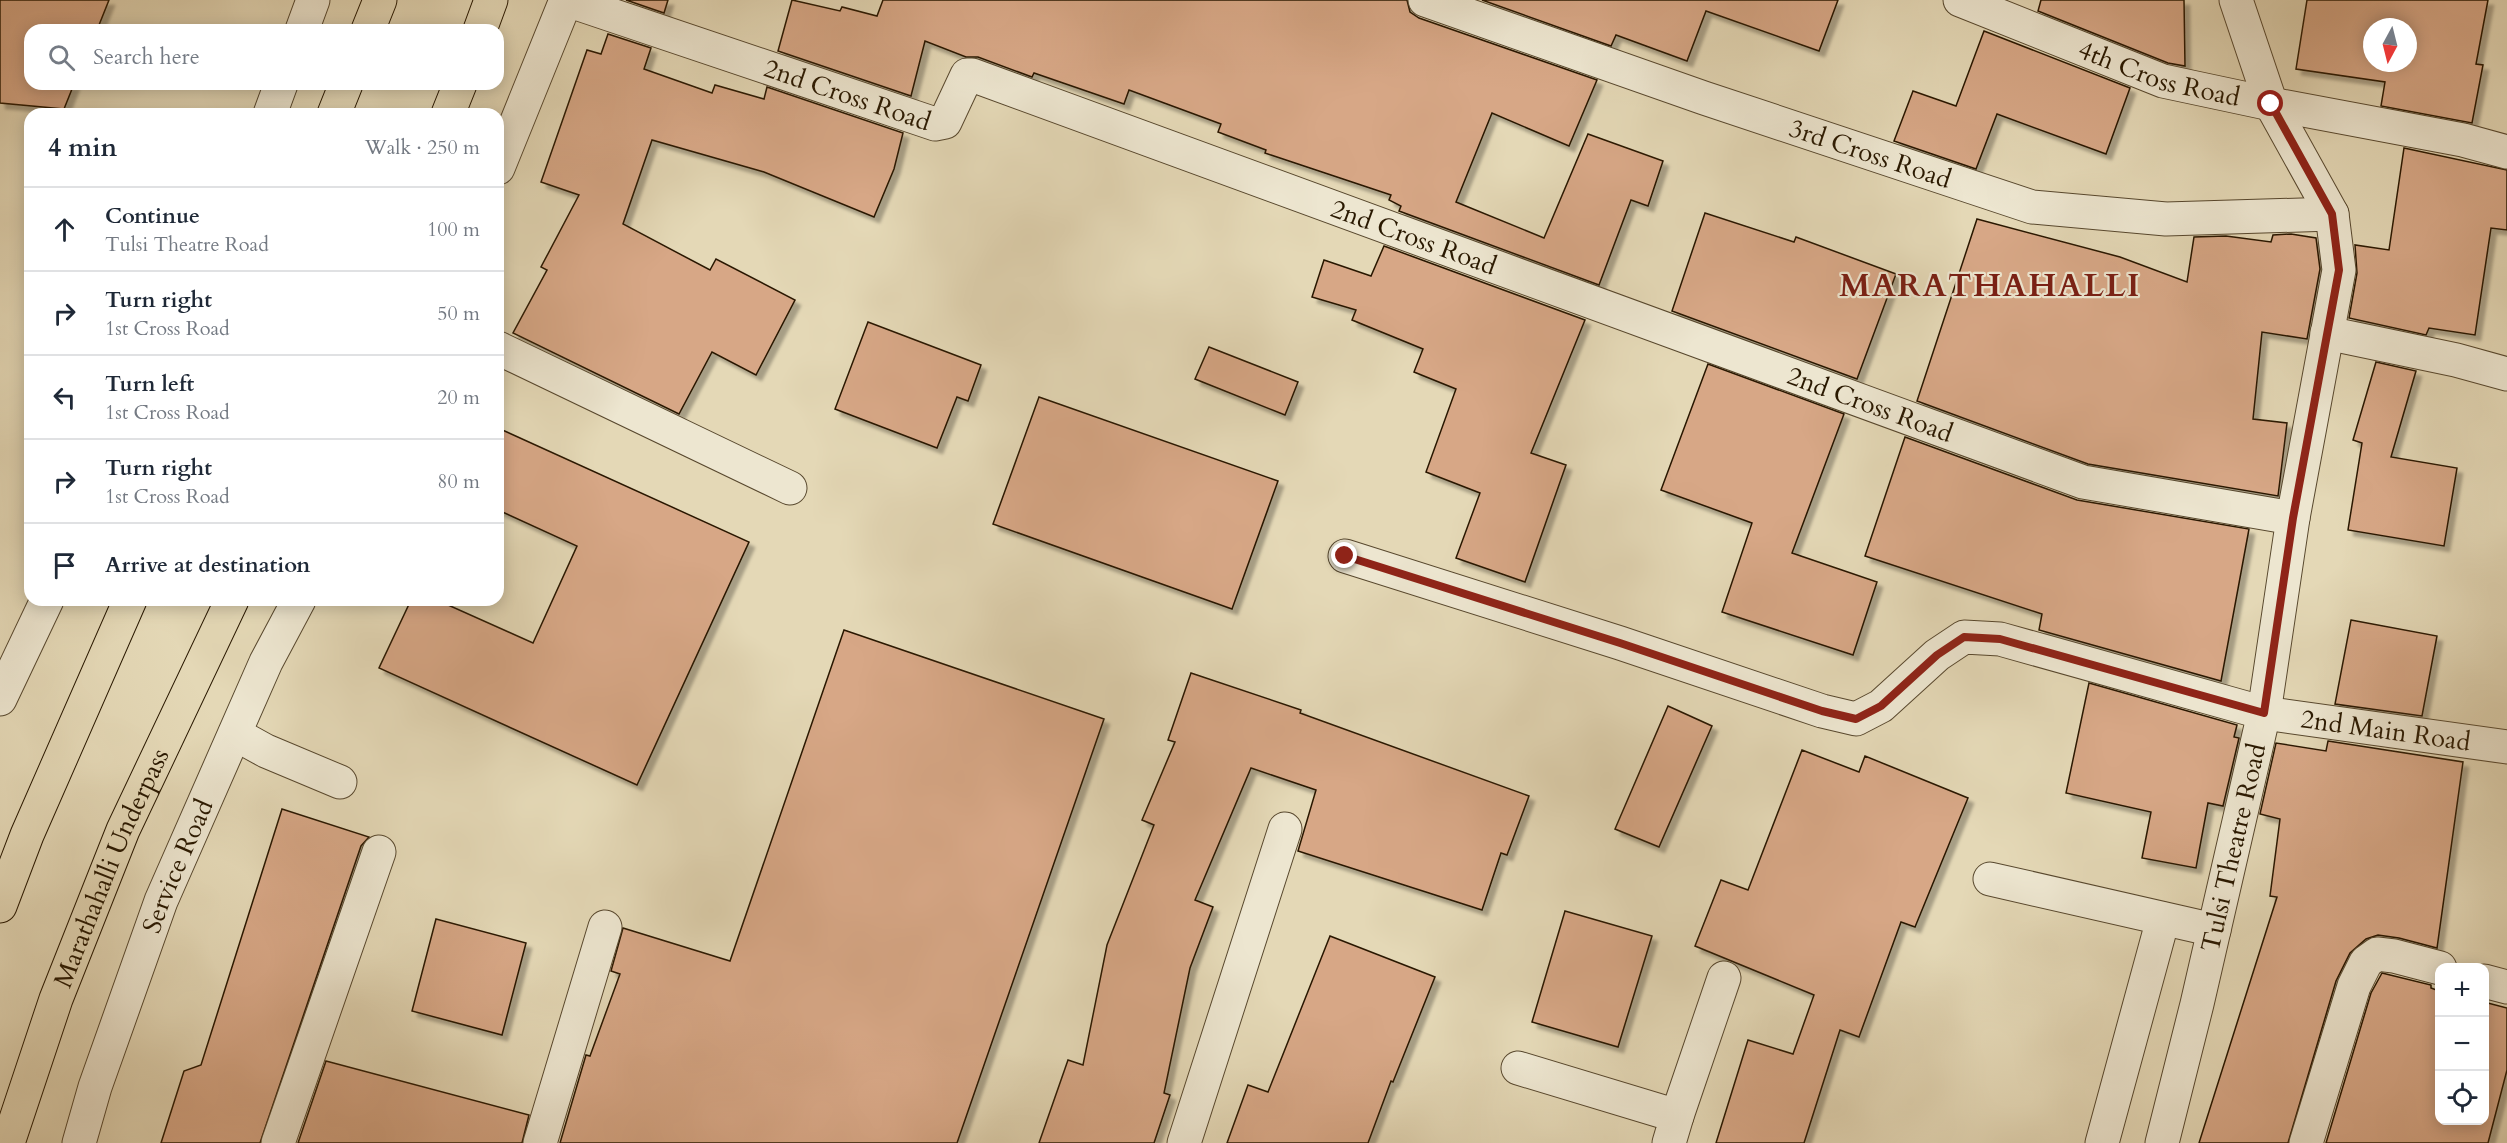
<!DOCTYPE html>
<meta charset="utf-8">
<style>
:root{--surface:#fff;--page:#f6f6f7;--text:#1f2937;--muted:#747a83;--line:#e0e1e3}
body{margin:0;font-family:Cardo,serif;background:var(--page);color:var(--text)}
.controls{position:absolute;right:18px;bottom:18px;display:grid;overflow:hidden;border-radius:12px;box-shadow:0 3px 15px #0003}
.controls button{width:54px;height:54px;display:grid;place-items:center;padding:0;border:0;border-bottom:2px solid var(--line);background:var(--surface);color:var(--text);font:30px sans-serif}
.compass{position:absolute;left:2363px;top:18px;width:54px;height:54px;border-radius:50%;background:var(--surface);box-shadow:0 3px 15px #0003;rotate:187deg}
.stop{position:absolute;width:18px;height:18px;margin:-14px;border:4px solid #8f2418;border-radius:50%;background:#fff}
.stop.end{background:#8f2418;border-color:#fff;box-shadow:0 2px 6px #0008}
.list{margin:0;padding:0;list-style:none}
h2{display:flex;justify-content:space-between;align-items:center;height:78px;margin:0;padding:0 24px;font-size:26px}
h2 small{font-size:20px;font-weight:400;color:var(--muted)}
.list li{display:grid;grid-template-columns:39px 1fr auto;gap:18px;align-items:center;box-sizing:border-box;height:84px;padding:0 24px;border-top:2px solid var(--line)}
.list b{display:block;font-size:22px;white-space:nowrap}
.list p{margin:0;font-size:20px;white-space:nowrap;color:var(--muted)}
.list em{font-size:20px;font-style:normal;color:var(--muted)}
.icon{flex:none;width:33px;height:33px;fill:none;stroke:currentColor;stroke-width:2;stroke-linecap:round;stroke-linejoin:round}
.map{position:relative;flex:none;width:2507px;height:1143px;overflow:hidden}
.search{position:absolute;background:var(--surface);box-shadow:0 3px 15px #0003;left:24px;top:24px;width:480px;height:66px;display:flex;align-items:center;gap:15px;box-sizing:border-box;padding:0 21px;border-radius:18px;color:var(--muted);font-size:22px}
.panel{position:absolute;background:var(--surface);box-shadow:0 3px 15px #0003;left:24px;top:108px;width:480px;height:498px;border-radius:18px}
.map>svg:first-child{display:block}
</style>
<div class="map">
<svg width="2507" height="1143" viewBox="0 0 2507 1143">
<defs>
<filter id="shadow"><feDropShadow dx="5.5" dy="5.5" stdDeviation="1.5" flood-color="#0004"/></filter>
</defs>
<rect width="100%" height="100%" fill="#e4d8b6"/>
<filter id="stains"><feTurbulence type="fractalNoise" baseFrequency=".00333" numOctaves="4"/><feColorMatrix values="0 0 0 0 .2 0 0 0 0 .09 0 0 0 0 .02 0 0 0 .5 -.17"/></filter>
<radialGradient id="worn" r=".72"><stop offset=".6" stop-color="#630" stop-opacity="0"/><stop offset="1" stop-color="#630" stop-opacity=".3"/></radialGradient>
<g fill="#d7a786" stroke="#291800" stroke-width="1.5" fill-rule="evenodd" filter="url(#shadow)">
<path d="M 0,0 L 109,0 L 97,30 L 30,30 L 30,84 L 74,84 L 64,109 L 0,103 Z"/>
<path d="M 626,0 L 668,0 L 664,13 Z"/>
<path d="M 792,0 L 840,11 L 842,7 L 877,16 L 883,0 L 1407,0 L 1410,12 L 1419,18 L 1597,80 L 1569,146 L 1492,113 L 1456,202 L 1544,238 L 1588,134 L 1663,161 L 1648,206 L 1631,200 L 1599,285 L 1399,211 L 1401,206 L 1389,200 L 1391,195 L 1265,153 L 1266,150 L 1218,132 L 1221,124 L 1129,90 L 1124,104 L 1034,73 L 1032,77 L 978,57 L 966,57 L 925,41 L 911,96 L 778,51 Z"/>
<path d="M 1482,0 L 1838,0 L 1819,51 L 1706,11 L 1687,61 L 1616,35 L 1611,46 Z"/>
<path d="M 2041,0 L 2184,0 L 2185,66 L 2168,63 L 2038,11 Z"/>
<path d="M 2307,0 L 2488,0 L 2476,64 L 2483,65 L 2472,123 L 2381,106 L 2385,82 L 2296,69 ZM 2372,27 L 2408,27 L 2408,63 L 2372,63 Z"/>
<path d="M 1984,31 L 2130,88 L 2106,154 L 1997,114 L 1976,169 L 1894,141 L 1913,91 L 1956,106 Z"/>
<path d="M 608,34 L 651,48 L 644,69 L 712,93 L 715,85 L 764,99 L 767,87 L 903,133 L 894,169 L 874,217 L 764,172 L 652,140 L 623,224 L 710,270 L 716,259 L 795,300 L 756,375 L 712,352 L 679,414 L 513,333 L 547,270 L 541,267 L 579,195 L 541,182 L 587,50 L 601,54 Z"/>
<path d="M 2404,148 L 2507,170 L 2507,230 L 2491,228 L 2475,335 L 2429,328 L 2426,335 L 2349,318 L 2357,273 L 2355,245 L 2389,250 Z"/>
<path d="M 1705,213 L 1794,242 L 1796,237 L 1896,274 L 1857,379 L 1672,311 Z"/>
<path d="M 1977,219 L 2120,257 L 2187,282 L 2194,237 L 2226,236 L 2271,242 L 2273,235 L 2291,234 L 2316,238 L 2320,269 L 2307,339 L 2262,332 L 2253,419 L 2287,423 L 2278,496 L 2088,464 L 1917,401 Z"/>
<path d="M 1384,246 L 1585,320 L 1531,453 L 1566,465 L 1525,582 L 1456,558 L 1480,493 L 1426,472 L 1456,389 L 1414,372 L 1423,349 L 1352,320 L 1356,310 L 1312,297 L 1324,260 L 1371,276 Z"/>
<path d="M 868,322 L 981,365 L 968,401 L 957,397 L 937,448 L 835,409 Z"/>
<path d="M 1209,347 L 1298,382 L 1285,415 L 1195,379 Z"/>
<path d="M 2376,362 L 2416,371 L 2391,457 L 2457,468 L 2444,546 L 2348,530 L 2362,443 L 2353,440 Z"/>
<path d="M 1708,364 L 1844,414 L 1792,553 L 1877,582 L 1853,655 L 1722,612 L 1752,523 L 1661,490 Z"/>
<path d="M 1039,397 L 1278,481 L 1232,609 L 993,524 Z"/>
<path d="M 498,428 L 749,542 L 637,785 L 379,668 L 411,600 L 437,600 L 533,643 L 577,546 L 498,510 Z"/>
<path d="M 1905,437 L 2077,500 L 2249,529 L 2221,681 L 2039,630 L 2042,614 L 1865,556 Z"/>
<path d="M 2351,620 L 2437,636 L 2422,716 L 2335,704 Z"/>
<path d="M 844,630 L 1104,719 L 957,1143 L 560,1143 L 586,1055 L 590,1056 L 620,974 L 611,971 L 623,928 L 730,961 Z"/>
<path d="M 1191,673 L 1301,710 L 1300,713 L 1529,796 L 1507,855 L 1501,853 L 1482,910 L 1298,851 L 1316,790 L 1251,768 L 1195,900 L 1213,907 L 1190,968 L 1164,1093 L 1170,1095 L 1154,1143 L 1039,1143 L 1068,1060 L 1083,1065 L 1107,945 L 1154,825 L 1142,820 L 1175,742 L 1168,740 Z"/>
<path d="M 2089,683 L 2237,725 L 2234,737 L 2239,738 L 2223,806 L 2208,803 L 2196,868 L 2142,858 L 2151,812 L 2066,793 Z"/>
<path d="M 1668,706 L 1712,726 L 1659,847 L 1615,829 Z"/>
<path d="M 2328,741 L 2463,762 L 2437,948 L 2399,938 L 2378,935 L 2366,939 L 2350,953 L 2336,981 L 2288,1143 L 2199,1143 L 2277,897 L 2270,896 L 2280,819 L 2260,814 L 2276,743 L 2326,751 Z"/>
<path d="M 1802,750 L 1859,772 L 1865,756 L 1968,798 L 1915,927 L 1901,922 L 1859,1037 L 1840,1030 L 1804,1143 L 1716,1143 L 1748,1040 L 1793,1054 L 1814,995 L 1695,946 L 1721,880 L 1748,890 Z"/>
<path d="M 282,809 L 369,837 L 361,846 L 260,1143 L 161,1143 L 184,1071 L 201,1065 Z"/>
<path d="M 1565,911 L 1652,936 L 1618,1047 L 1532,1022 Z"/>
<path d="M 436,919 L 526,943 L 502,1035 L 412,1011 Z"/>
<path d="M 1330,936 L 1435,977 L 1393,1082 L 1391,1081 L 1368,1143 L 1227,1143 L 1248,1085 L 1268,1092 Z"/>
<path d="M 2382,973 L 2431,985 L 2431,988 L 2439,991 L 2439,1120 L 2484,1120 L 2484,1002 L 2507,1008 L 2507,1070 L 2488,1143 L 2326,1143 L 2371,993 Z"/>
<path d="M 326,1061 L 529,1115 L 522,1143 L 298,1143 Z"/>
</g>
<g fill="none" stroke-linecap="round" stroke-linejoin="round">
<g stroke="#58482e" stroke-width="35">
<g id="minor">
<path id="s1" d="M 567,0 L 935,124 L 945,122 L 967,75 L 972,75 L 2083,482 L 2293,518"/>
<path id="s2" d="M 1425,0 L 1704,98 L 2032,207 L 2166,219 L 2332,214"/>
<path id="s3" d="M 1960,0 L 2163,81 L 2271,104 L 2463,140 L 2507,152"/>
<path d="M 302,30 L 313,0"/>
<path d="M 270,114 L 281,84"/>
<path d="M 498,168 L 566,0"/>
<path d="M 2327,333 L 2456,360 L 2507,374"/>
<path d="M 498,348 L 790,488"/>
<path id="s4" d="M 1345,556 L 1620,643 L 1822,711 L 1856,719 L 1881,706 L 1937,655 L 1964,637 L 2000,639 L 2264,713 L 2507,747"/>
<path d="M 0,699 L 47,600"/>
<path d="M 235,734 L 266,751 L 340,782"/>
<path d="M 1990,879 L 2214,930"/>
<path d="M 2484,981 L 2507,987"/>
<path d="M 1518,1068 L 1677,1116 L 1669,1143"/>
<path d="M 1677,1116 L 1724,978"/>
<path id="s5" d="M 79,1143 L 95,1087 L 161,901 L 266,662 L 299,600"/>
<path d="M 278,1143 L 379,852"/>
<path d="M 540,1143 L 605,927"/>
<path d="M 1184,1143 L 1285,829"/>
<path d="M 2102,1143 L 2163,919"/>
<path id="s6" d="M 2162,1143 L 2197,1004 L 2264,713 L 2293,518 L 2339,270 L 2332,214 L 2271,104 L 2236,0"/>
<path d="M 2306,1143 L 2354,986 L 2366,962 L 2377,954 L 2394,956 L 2440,968"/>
</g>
</g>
<g stroke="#291800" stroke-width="35">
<g id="highway">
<path d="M 368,30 L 380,0"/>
<path d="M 480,30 L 491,0"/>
<path d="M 334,114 L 346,84"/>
<path d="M 448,114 L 460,84"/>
<path d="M 0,906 L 27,835 L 130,600"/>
<path id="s7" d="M 8,1143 L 56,999 L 123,830 L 232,600"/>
</g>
</g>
<use href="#minor" stroke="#ede6d0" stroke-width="33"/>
<use href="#highway" stroke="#e4d8b6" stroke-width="33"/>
</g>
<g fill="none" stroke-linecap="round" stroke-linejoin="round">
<path stroke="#8f2418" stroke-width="8" d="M 1345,556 L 1620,643 L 1822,711 L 1856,719 L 1881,706 L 1937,655 L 1964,637 L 2000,639 L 2264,713 L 2293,518 L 2339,270 L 2332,214 L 2271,104"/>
</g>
<g text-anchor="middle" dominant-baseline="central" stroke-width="4.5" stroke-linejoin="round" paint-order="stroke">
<g font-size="26" fill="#291800" stroke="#ede6d0">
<text stroke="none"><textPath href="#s3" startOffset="213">4th Cross Road</textPath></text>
<text stroke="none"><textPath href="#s1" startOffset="296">2nd Cross Road</textPath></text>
<text stroke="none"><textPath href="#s2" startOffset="471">3rd Cross Road</textPath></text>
<text stroke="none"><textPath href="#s1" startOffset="926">2nd Cross Road</textPath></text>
<text stroke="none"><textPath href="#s1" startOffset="1412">2nd Cross Road</textPath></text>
<text stroke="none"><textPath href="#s4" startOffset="1106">2nd Main Road</textPath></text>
<text stroke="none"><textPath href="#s6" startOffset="304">Tulsi Theatre Road</textPath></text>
<text stroke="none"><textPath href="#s5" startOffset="294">Service Road</textPath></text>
<text stroke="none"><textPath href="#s7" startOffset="294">Marathahalli Underpass</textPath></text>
</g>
<g font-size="32" font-weight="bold" letter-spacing="1.5" fill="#7a1f14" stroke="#ede6d0">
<text x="1990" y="286">MARATHAHALLI</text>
</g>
</g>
<rect width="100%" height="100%" filter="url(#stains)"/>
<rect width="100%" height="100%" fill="url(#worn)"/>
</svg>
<div class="controls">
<button>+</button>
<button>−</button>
<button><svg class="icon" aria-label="locate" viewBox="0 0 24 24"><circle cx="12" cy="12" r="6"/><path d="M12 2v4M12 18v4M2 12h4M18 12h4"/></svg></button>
</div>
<svg class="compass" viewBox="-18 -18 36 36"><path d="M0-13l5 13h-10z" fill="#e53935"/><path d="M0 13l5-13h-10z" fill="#747a83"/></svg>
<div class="stop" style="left:2271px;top:104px"></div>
<div class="stop end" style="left:1345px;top:556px"></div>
<div class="search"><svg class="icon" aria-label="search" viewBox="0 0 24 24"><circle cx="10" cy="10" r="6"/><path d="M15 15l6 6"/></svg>Search here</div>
<section class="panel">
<h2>4 min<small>Walk · 250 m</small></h2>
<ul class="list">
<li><svg class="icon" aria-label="ahead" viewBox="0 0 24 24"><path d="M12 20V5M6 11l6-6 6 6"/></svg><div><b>Continue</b><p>Tulsi Theatre Road</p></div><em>100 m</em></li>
<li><svg class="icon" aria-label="right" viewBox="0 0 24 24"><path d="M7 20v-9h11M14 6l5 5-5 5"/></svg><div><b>Turn right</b><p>1st Cross Road</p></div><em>50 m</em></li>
<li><svg class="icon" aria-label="left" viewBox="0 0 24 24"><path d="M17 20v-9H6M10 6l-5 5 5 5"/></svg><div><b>Turn left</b><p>1st Cross Road</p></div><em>20 m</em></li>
<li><svg class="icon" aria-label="right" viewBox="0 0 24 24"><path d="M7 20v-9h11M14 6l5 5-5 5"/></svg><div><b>Turn right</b><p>1st Cross Road</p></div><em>80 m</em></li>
<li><svg class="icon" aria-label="arrive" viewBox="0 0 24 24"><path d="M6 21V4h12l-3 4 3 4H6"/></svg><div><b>Arrive at destination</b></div></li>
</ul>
</section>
</div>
